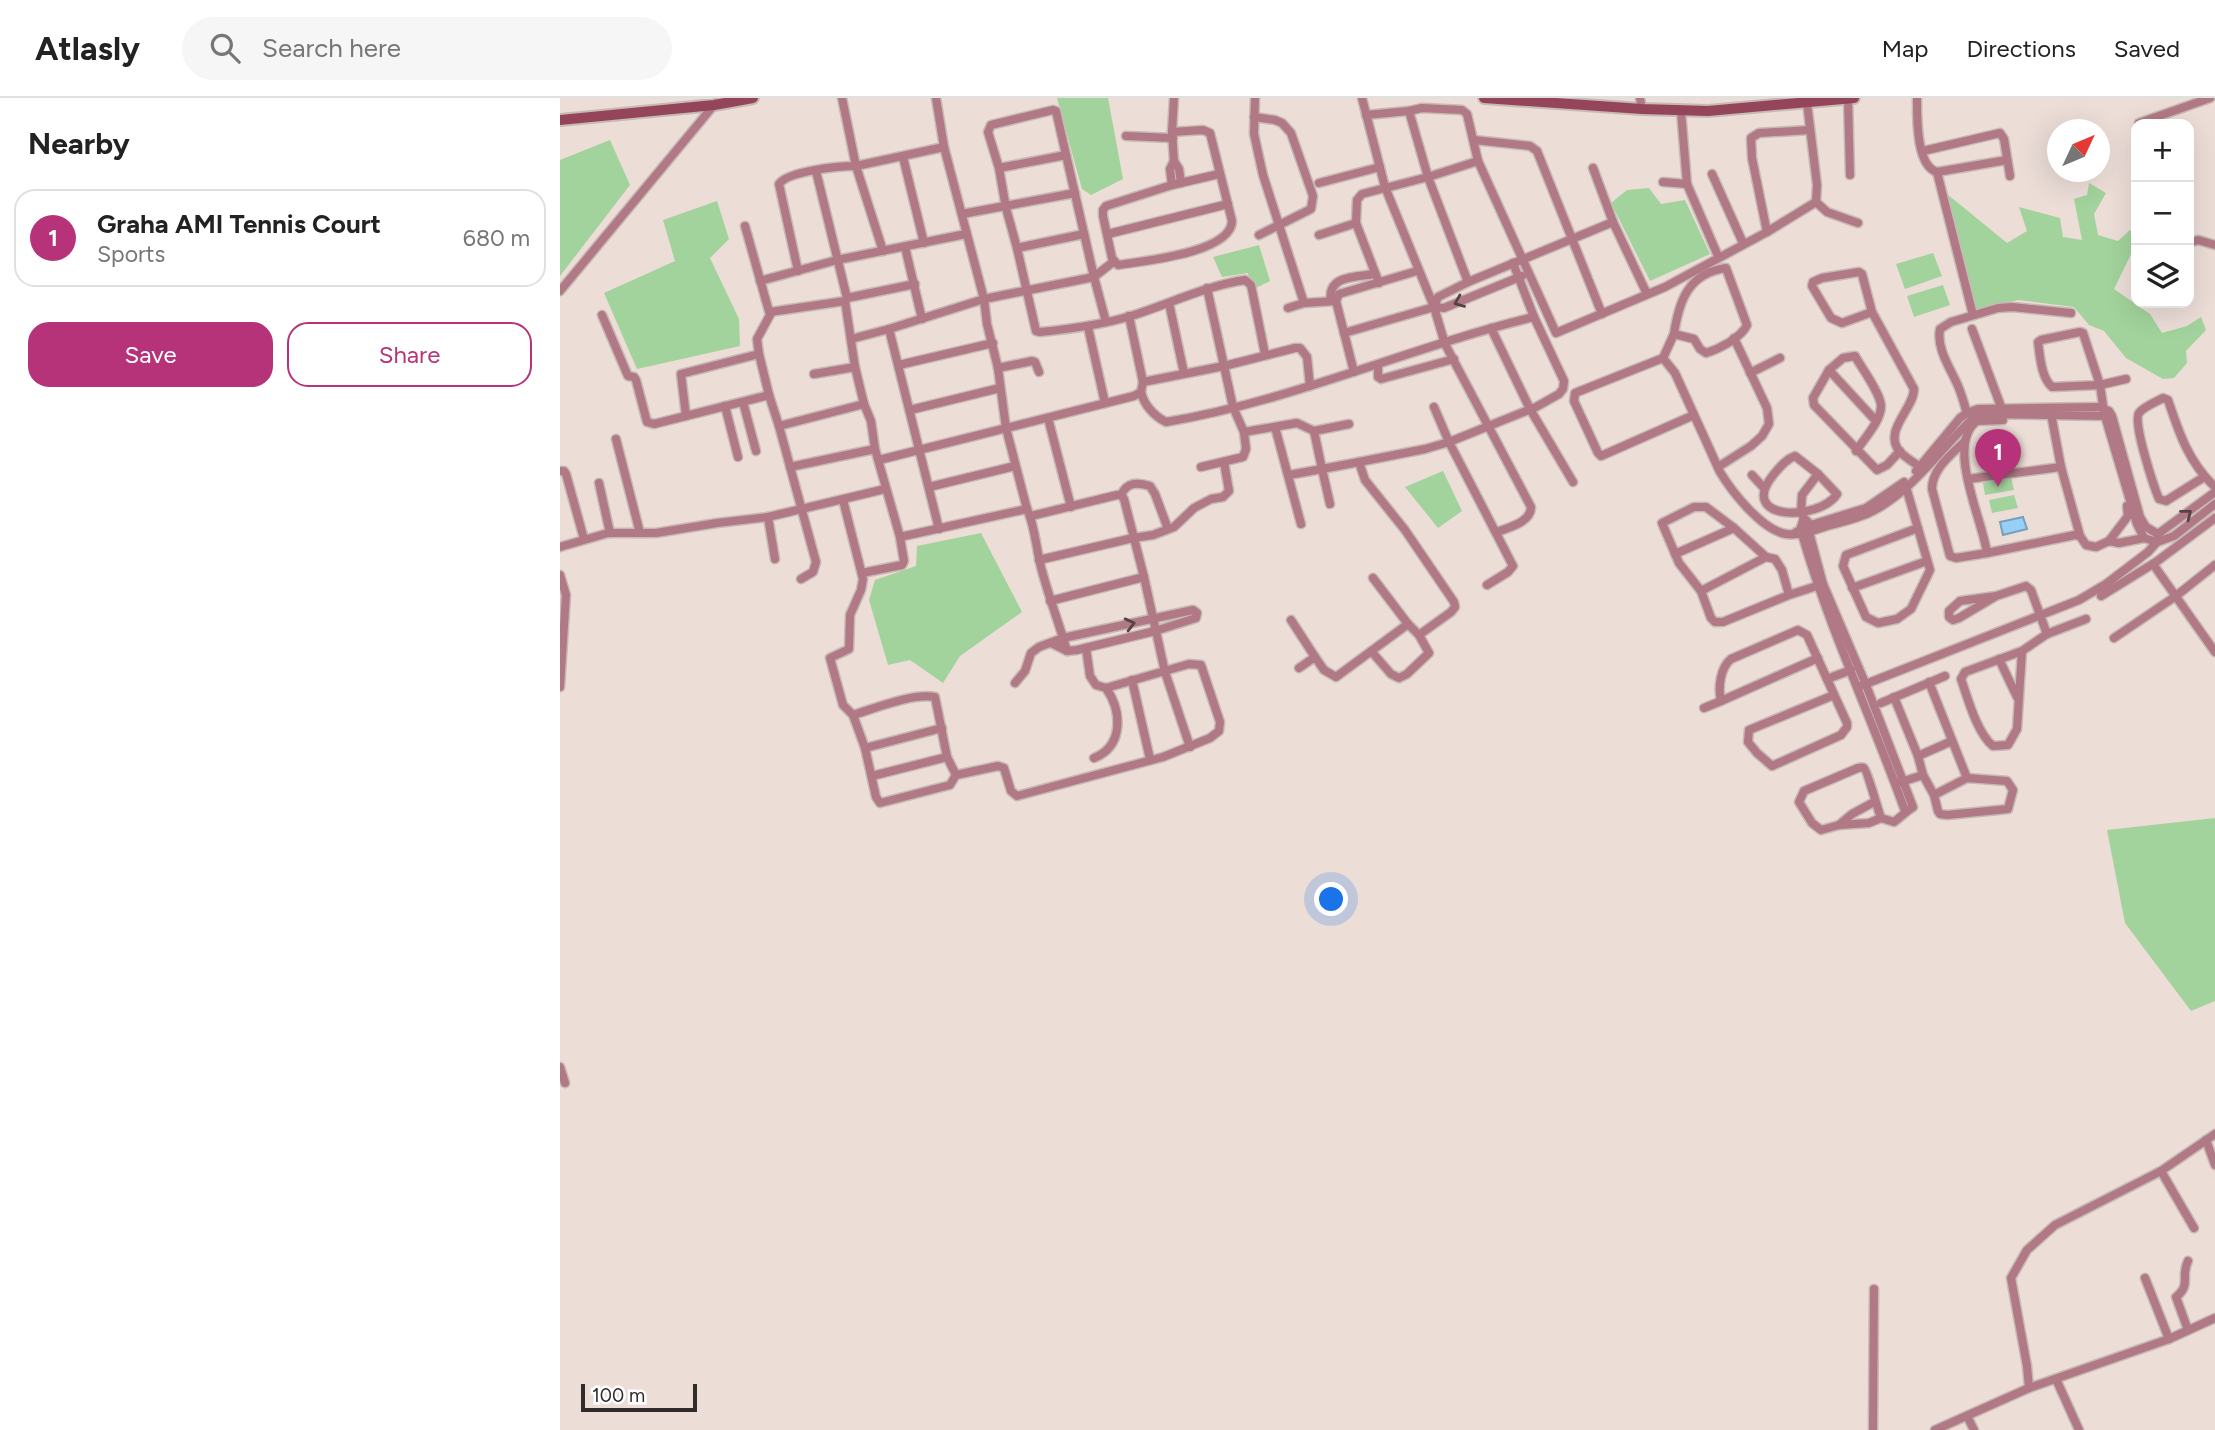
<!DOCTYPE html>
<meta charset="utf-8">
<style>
:root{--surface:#fff;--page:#f6f6f6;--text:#222;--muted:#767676;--line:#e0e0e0;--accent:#b6337a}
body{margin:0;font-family:Figtree,sans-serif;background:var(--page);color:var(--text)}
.controls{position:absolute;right:21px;top:21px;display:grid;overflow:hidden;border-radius:14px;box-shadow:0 7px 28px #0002}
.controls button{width:63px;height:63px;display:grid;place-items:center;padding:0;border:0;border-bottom:2px solid var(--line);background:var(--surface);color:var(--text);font:35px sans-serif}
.compass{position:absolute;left:1487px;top:21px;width:63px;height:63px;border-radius:50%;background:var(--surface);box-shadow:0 7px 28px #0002;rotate:46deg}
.scale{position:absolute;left:21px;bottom:18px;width:116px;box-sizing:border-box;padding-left:7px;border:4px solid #312b29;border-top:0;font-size:19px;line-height:24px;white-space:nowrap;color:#312b29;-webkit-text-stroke:5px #fff;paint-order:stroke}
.you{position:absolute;left:772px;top:802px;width:24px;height:24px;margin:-18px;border:5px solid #fff;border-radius:50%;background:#1a73e8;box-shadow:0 0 0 10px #1a73e833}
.badge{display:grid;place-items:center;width:46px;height:46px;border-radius:50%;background:var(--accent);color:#fff;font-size:23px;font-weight:700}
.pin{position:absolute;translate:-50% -58px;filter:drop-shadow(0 2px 4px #0008)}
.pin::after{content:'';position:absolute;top:37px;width:24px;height:21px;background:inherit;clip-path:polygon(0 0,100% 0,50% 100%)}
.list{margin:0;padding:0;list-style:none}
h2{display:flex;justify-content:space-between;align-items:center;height:91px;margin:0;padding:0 28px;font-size:30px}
h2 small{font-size:23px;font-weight:400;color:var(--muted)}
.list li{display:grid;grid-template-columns:46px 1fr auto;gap:21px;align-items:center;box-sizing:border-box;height:98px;margin:0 14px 14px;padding:0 14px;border:2px solid var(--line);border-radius:21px}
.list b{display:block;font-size:26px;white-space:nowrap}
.list p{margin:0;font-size:23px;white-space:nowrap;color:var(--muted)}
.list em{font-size:23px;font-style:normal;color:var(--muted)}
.actions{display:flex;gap:14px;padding:21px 28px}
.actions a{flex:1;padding:16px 0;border:2px solid var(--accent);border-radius:21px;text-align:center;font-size:24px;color:var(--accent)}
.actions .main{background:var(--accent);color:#fff}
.icon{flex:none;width:38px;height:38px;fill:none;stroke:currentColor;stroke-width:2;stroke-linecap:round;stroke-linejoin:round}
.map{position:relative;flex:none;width:1655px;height:1332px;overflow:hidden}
header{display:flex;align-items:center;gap:42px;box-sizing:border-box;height:98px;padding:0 35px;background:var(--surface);border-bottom:2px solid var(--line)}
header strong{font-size:33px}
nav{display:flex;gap:38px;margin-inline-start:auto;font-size:24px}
.search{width:490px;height:63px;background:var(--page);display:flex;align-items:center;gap:18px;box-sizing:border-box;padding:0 24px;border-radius:38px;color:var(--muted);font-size:26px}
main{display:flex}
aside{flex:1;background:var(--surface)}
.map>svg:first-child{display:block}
</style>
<header>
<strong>Atlasly</strong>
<div class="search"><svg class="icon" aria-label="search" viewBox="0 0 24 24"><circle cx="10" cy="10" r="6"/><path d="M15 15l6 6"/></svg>Search here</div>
<nav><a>Map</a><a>Directions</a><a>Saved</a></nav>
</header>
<main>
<aside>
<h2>Nearby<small></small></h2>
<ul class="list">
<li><span class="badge">1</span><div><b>Graha AMI Tennis Court</b><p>Sports</p></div><em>680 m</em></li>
</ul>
<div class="actions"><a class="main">Save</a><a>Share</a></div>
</aside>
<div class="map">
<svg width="1655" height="1332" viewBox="0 0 1655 1332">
<rect width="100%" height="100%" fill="#ecddd7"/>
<g fill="#a2d39c">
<path d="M 497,0 L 548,0 L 563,81 L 531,97 L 522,91 Z"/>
<path d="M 50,42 L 70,87 L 0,178 L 0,62 Z"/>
<path d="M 1529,85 L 1546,95 L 1534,116 L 1538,137 L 1558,143 L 1570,132 L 1576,134 L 1576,146 L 1554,191 L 1590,216 L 1602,235 L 1627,228 L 1641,219 L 1646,232 L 1626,253 L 1627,265 L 1614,280 L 1603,281 L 1566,260 L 1544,233 L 1529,227 L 1514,209 L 1458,202 L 1416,212 L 1387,96 L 1447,145 L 1467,133 L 1459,109 L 1500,120 L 1503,139 L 1522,142 L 1514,101 L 1527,97 Z"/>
<path d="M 1089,90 L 1101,106 L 1125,102 L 1150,156 L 1090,183 L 1051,105 L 1067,92 Z"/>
<path d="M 157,103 L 169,141 L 150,160 L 179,221 L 180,248 L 77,271 L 44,195 L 115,163 L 103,122 Z"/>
<path d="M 699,147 L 710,183 L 692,192 L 688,175 L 662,179 L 653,159 Z"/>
<path d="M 1373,155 L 1382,178 L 1345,191 L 1336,166 Z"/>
<path d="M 1383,187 L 1390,207 L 1354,219 L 1347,198 Z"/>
<path d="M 883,373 L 902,413 L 878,430 L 845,389 Z"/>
<path d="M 1451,379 L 1454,392 L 1425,397 L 1423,385 Z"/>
<path d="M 1454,397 L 1458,410 L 1432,415 L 1429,402 Z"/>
<path d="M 421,435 L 462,514 L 400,558 L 383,585 L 350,562 L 328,567 L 309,502 L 315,482 L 356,468 L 357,448 Z"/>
<path d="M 1655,720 L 1655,903 L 1631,913 L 1565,825 L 1547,732 Z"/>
</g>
<path fill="#98cff6" stroke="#799eb8" stroke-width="2" d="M 1463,419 L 1467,431 L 1443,437 L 1440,424 Z"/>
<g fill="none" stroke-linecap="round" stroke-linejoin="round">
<g stroke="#c7b9b4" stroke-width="11">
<g id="street">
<path d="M 376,0 L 384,49 L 424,201 L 427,226 L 438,270 L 446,330 L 467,411 C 475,428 476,450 481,469 C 488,497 499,525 507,553"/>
<path d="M 695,0 L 694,36 L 703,77 L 744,205"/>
<path d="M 802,0 L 825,89 L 874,209 L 885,246 L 971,409 C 971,424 950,429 937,434"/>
<path d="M 1080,0 L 1082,11"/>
<path d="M 1357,0 C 1357,19 1356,68 1377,74 L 1447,62"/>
<path d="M 1288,1 L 1290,77"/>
<path d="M 1247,5 L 1257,87 L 1256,104 L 1267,114 L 1298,125"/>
<path d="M 806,17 L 849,13"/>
<path d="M 694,19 L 715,22 L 722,25 L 731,35 L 753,98 L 751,111 L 699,137"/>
<path d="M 1579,25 L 1650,0"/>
<path d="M 612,34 L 643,32 L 650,35 L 672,123 C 671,155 583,163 558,167 L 552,160 L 543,118 L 543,112 L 546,108 L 612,87 L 659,76"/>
<path d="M 566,38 L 613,40"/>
<path d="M 914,42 L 970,48 L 977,53 L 1042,216"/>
<path d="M 1363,53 L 1440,35 L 1444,41 L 1450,78"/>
<path d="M 343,59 L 364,145"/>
<path d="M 614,63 L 619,71 L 621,85"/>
<path d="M 439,70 L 506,57"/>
<path d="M 1033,70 L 1053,124 L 1087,196"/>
<path d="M 256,73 L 287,200"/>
<path d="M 1377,74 L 1413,217"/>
<path d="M 1152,76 L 1183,145"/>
<path d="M 1103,84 L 1127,86 L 1121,13"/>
<path d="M 759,85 L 820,69"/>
<path d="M 1127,86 L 1158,158"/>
<path d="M 612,87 L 610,71 L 614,63 L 612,34 L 614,0"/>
<path d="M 402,116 L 515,95"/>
<path d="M 796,125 L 819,185"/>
<path d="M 185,128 L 210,217 L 197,241 L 199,256 L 209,297 L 219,328 L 256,464 L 253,474 L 241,481"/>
<path d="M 1207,134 L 1192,60 L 1191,40 L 1199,35 L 1250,32"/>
<path d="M 548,136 L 668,106"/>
<path d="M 759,137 L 796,125 L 797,102 L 802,96 L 868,79 L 918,63"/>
<path d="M 1629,145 L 1638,142 L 1655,147"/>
<path d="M 345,149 L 362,221"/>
<path d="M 457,150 L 524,136"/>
<path d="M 323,153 L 296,68 L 384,49"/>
<path d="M 1166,170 L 1187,227 C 1181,240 1159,251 1146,255 L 1140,251 L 1134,241 L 1114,236 C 1119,202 1129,175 1166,170 Z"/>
<path d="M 238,173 L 219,86 C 228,73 279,68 296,68 L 282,0"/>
<path d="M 200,183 L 277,162 L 406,136"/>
<path d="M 908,184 L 868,79 L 849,13 L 862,10 L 902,12 L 907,16 L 918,63 L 996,235 L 1105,189 L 1207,134 L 1256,104"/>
<path d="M 647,190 L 673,309 L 684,334 L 737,325 L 754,333 L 762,371 L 799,364 L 805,382 L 845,432 L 894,504 L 895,509 L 891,514 L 859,537"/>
<path d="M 0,193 L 154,7"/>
<path d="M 285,203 L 295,269 L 304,306 L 311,323 L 315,351 L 340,439 L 344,463 L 342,467 L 302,475"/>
<path d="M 771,203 C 767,177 796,179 815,176"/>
<path d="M 609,205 L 624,275"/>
<path d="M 874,209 L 878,199 L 908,184 L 1053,124"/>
<path d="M 728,210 L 744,205 L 776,203"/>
<path d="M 210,214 L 285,203 L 287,200 L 355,186"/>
<path d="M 1312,214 L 1282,225 L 1271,220 L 1252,188 L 1253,184 L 1262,180 L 1299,174 L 1302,176 L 1312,214 L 1354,291 C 1354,311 1322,333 1340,354 C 1346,360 1356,366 1363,371"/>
<path d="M 42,217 L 68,278 L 74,279 L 76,282 L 87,324 L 94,326 L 209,297"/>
<path d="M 569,218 L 583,284"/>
<path d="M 546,224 L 534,179 L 496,13 L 493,12 L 431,27 L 428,34 L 439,70 L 446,110 L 457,150 L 476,233 L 480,234 C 511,231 541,227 571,218 C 609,206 645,188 685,182 L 691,187 L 705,256"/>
<path d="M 528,229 L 545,305"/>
<path d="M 931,230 L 970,311 L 1013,384"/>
<path d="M 329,231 L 379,431"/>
<path d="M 1412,231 L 1443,314"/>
<path d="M 784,235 L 874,209 L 884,210 L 962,178"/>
<path d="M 1114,236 L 1103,260 L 1115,275 L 1160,374 C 1172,394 1202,432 1226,436 C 1238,438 1255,432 1267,428 C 1282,424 1300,420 1313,413 C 1353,392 1380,352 1412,321 L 1420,316 L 1545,318 L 1577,426 L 1584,440 L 1597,444 L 1614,438 L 1655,406"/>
<path d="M 291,241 L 329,231 L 424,201 L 534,179 L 553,164"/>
<path d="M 1103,260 L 1015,295 L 1014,303 L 1038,355 L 1041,358 L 1134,317"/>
<path d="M 339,267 L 433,245"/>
<path d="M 818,267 L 818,279 L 821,281 L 894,261"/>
<path d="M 438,270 L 472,263 L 475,264 L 479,274"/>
<path d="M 1269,272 L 1253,300 L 1254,307 L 1317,372 L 1327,367 L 1340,353"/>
<path d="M 794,274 L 778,211 L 776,203 L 779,196 L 857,173"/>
<path d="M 1190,275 L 1220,260"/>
<path d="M 254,276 L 295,269"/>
<path d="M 581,294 C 584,307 594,318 606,324 C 732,303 850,249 974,219 L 953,165"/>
<path d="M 183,304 L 196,353"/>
<path d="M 165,308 L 178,359"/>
<path d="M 874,309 L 889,344 L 953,468 L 948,474 L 927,487"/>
<path d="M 350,312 L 440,290"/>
<path d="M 1544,314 L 1540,287 L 1523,235 L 1520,234 L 1481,242 L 1478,244 C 1480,258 1481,279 1492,289 L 1540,287 L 1566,281"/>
<path d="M 1407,315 C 1404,306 1402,297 1398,288 C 1391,271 1376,251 1380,231 L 1391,224 L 1438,210 L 1452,209 L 1511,215"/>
<path d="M 126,318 L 121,276 L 199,256"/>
<path d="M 488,320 L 511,409"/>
<path d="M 1492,321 L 1501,369 L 1520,438"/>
<path d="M 1443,322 L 1417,323 C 1385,346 1423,423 1427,455 L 1515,437 L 1520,438 L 1526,447 L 1536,449 L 1549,443 L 1559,445 L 1584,440"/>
<path d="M 219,328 L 304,306"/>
<path d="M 715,329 L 741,426"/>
<path d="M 754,333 L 789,326"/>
<path d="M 56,341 L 80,435"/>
<path d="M 1404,344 C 1391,357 1372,371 1372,391 L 1390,458 L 1396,460 L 1427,455"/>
<path d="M 1296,353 C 1304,341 1321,323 1321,308 C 1321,296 1301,269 1295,258 L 1283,260 L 1269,272 L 1316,323"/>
<path d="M 1235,358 L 1258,376 L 1277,396 C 1259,424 1175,423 1214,376 C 1220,369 1226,361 1235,358 Z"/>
<path d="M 319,362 L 574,298 L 581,294 L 583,284 L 664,268 L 735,250 L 740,250 L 747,259 L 750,288"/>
<path d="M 799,364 L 865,351 L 889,344 L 976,309 L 999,296 L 1003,291 L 1004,283 L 974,219"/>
<path d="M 230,369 L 315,351"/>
<path d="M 641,369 L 683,359 L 686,351 L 684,334"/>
<path d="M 1158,369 L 1191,348 L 1202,338 L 1209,326 L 1207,310 L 1174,240"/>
<path d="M 0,373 L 4,373 L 6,376 L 24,441"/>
<path d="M 1356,373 L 1400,320 L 1407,315 L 1418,311 L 1539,309 L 1549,313 L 1552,318 L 1580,419 L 1586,429 L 1598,436"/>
<path d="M 1258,376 L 1242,397 L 1241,414 L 1249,434 L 1263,486 L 1306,587 L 1353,709 C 1345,714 1341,719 1334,724 L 1321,720 L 1309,725 L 1279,727 L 1261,732 L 1252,725 L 1239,704 L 1244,693 L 1298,670 C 1300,670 1302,669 1304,670 C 1307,672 1318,712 1321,720"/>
<path d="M 729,377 L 762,371 L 770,406"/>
<path d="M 1192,377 L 1204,390"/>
<path d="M 1644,379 L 1606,403 L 1599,401 C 1594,389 1572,323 1579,315 C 1583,309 1596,304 1603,300 L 1608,302 C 1619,335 1629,365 1655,389"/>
<path d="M 1408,381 L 1501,369"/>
<path d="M 39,385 L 50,435"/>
<path d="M 369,389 L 455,368"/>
<path d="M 1346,389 L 1370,472 L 1351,511 L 1337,521 L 1318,525 L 1306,519 L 1283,468 L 1286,457 L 1358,430"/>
<path d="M 561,397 C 567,384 577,384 590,388 L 595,396 L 608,431"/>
<path d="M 283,402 L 303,481 L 301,492 L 290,517 L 289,551 L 270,560 L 283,607 L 293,617 L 305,650 L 316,699 L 320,705 L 390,687 L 396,677 L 438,668 L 444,670 L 451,693 L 457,698 L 603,659 L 650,640 L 659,633 L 660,624 L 641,567 L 629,566 L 546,590 L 536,587 L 530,578 L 526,550"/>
<path d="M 471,418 L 557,397 L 561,397 L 564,401 L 584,479 L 605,574 L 630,649"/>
<path d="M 208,419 L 215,461"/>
<path d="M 1236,434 L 1240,432 L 1244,420 L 1251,427 L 1306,410 L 1344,384"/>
<path d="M 1242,436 C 1269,530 1312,620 1345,713"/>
<path d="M 340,439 L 467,411"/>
<path d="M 1549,443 L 1568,418 L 1567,408"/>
<path d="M 0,449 L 48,435 L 96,435 L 157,425 L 208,419 L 325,391"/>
<path d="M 1115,456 L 1174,430"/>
<path d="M 479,462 L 573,440 L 593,437 L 614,429 L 634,410 L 651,401 L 663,399 L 669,393 L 664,364"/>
<path d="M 1593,466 L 1655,554"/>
<path d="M 0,477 L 6,497 L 0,589"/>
<path d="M 813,480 L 848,526"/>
<path d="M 1292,490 L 1367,463"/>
<path d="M 1141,493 L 1206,459"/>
<path d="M 1229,497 L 1222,472 L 1215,461 L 1206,459 L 1174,430 L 1146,409 L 1134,409 L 1102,425 L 1119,465 L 1141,493 L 1151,520 L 1155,524 L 1163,524 L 1229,497 L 1263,486"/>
<path d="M 1436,498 L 1400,503 L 1389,513 L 1389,519 L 1393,522 L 1399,520 L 1436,498 L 1466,488 L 1471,492 L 1487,536"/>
<path d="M 1541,498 L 1596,464 L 1655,420"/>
<path d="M 490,503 L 584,479"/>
<path d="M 731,522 L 755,559"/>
<path d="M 1554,540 L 1616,498 L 1655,467"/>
<path d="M 1462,553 L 1457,631 L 1448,647 L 1433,648 C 1417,635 1408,601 1401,581 L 1405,574 L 1462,553 L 1487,536 L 1526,521"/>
<path d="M 1258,560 L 1161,603 C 1158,590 1160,570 1171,561 L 1238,532 L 1247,537 L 1287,625 L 1287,629 L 1281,637 L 1212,668 L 1197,655 L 1188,644 L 1189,632 L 1274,597"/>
<path d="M 1439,561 L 1457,599"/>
<path d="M 739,570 L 755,559 L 764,572 L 776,579 L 848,526 L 859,537 L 869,555 L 847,576 L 839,580 L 831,576 L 811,553"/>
<path d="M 1267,581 L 1291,572"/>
<path d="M 572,582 L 590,661"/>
<path d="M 1369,584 L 1407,680"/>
<path d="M 455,585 L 465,573 L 471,555 L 479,549 L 503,540 L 633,512 L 637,515 L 636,520 L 595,533 L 517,552 L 507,553 L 491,545"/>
<path d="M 1298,589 L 1519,502 L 1546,486 L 1588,454 L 1597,444 L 1598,436 L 1655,394"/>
<path d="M 1334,599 L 1358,658 L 1363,677 L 1374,697 L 1378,713 L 1380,716 L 1387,717 L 1448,711 L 1453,692 L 1447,683 L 1407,680 L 1374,697"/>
<path d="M 1321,605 L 1385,578"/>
<path d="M 1144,610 L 1161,603"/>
<path d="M 293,617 C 316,610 352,595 375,599 L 387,659 L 396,677"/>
<path d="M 305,650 L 382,630"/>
<path d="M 1358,658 L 1392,643"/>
<path d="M 534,660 C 564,648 562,613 546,590"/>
<path d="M 312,678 L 387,659"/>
<path d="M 1338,685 L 1363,677"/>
<path d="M 1279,727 L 1292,716 L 1314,704"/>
<path d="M 0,969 L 5,985"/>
<path d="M 1646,1042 L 1655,1067"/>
<path d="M 1601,1073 L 1634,1130"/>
<path d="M 1585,1180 L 1609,1241"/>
<path d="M 1628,1232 L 1616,1199 C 1632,1186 1620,1179 1628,1163"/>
<path d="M 1496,1281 L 1519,1332"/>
<path d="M 1469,1290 L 1609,1241 L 1655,1220"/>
<path d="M 1407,1318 L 1414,1332"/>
<path d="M 1313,1332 L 1314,1191"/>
<path d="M 1375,1332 L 1469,1290 L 1467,1268 L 1451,1180 L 1467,1152 L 1495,1127 L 1601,1073 L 1655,1036"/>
</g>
</g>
<g stroke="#c7b9b4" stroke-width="14">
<g id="secondary">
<path d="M 924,0 L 1082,11 L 1148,13 L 1294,0"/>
<path d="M 0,22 L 154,7 L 193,0"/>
</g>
</g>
<use href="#street" stroke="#b17985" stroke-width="8"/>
<use href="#secondary" stroke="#94455a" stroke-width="10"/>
</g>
<defs><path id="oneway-chevron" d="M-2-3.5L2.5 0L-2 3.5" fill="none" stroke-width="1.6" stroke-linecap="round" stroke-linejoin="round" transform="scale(1.75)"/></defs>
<g stroke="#574245">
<use href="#oneway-chevron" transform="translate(899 204) rotate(158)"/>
<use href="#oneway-chevron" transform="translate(1627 416) rotate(-38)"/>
<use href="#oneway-chevron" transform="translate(570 526) rotate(-14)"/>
</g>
</svg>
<div class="controls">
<button>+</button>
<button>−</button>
<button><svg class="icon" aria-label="layers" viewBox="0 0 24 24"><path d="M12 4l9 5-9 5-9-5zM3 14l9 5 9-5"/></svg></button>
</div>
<svg class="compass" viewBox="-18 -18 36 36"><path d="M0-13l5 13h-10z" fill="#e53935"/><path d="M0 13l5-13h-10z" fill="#767676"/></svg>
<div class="scale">100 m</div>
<div class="you"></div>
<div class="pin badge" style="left:1438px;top:389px">1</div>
</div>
</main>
